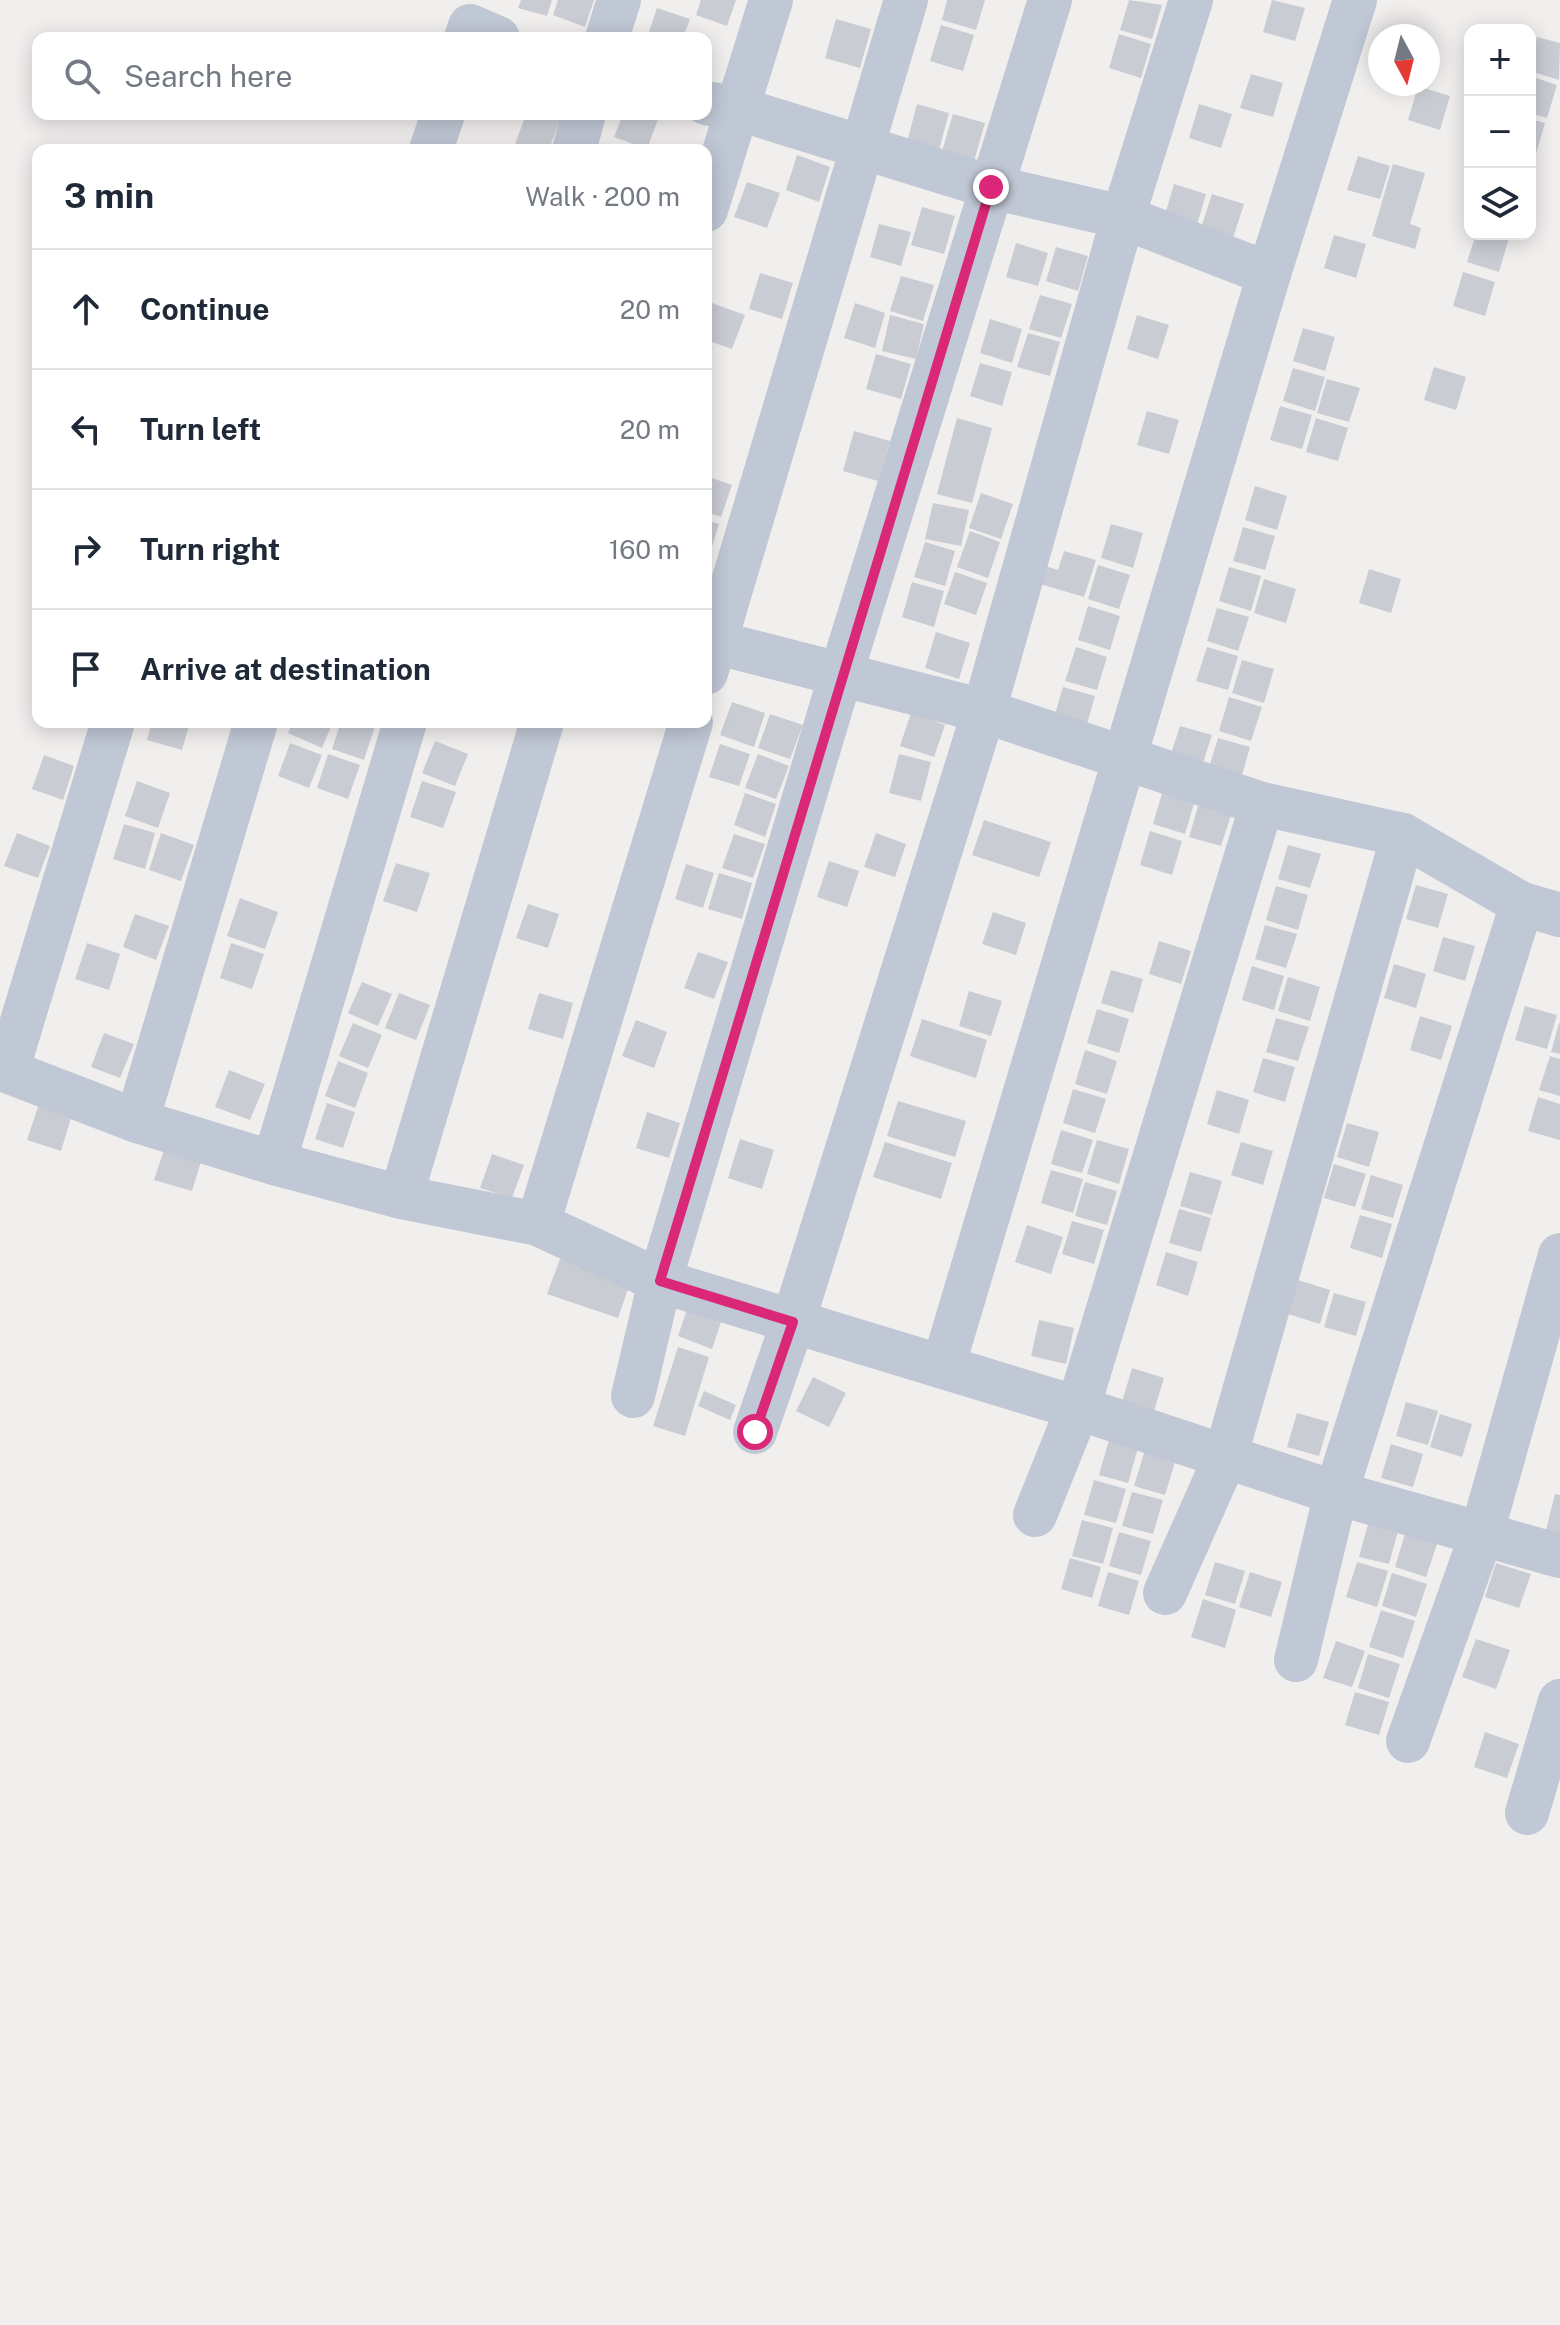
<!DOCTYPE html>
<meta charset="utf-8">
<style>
:root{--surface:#fff;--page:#f6f6f7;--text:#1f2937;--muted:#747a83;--line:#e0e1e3}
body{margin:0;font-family:"Public Sans",sans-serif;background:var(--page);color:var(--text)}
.controls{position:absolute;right:24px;top:24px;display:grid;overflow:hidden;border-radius:16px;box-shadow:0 4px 20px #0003}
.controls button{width:72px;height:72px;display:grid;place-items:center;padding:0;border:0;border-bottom:2px solid var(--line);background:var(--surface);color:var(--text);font:40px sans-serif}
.compass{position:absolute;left:1368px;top:24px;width:72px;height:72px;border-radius:50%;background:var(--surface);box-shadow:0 4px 20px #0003;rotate:173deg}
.stop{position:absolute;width:24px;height:24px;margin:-18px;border:6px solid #db2777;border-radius:50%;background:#fff}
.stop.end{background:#db2777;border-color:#fff;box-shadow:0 2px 8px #0008}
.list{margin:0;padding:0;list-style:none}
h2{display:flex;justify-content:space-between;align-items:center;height:104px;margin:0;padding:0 32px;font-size:34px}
h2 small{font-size:26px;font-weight:400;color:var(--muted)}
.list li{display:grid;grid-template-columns:52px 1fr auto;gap:24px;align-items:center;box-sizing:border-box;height:120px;padding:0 32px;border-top:2px solid var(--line)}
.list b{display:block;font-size:30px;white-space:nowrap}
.list em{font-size:26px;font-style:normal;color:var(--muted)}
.icon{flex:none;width:44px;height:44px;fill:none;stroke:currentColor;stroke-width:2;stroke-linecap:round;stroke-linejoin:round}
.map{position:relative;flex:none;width:1560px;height:2325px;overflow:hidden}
.search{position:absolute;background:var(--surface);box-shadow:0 4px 20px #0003;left:32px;top:32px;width:680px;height:88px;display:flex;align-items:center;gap:20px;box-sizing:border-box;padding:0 28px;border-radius:16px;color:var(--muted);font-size:30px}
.panel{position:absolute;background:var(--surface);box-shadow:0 4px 20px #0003;left:32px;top:144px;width:680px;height:584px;border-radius:16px}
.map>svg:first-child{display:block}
</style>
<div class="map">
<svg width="1560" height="2325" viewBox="0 0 1560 2325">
<rect width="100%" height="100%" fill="#f1eeee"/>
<g fill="#caccd4">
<path d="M 521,0 L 552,0 L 547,16 L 518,8 Z"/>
<path d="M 558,0 L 594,0 L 585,27 L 553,15 Z"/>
<path d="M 701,0 L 736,0 L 727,26 L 696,15 Z"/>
<path d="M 947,0 L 985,0 L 976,30 L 942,20 Z"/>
<path d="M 1129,0 L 1162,5 L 1152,39 L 1120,30 Z"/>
<path d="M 1272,0 L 1305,8 L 1295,41 L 1263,32 Z"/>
<path d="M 657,8 L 690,19 L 683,38 L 647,38 Z"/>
<path d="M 836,19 L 871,29 L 860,68 L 825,58 Z"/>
<path d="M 941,25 L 974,35 L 963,71 L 930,61 Z"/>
<path d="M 1119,34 L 1151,44 L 1141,78 L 1109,68 Z"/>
<path d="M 1537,37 L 1560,43 L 1559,80 L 1530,71 Z"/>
<path d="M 1251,74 L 1283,83 L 1273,117 L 1240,108 Z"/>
<path d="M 1530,76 L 1557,85 L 1547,118 L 1530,113 Z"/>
<path d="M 1418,86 L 1450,96 L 1440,130 L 1408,120 Z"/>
<path d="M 917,104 L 949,113 L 939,150 L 907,142 Z"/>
<path d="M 1199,104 L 1232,114 L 1221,148 L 1189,138 Z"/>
<path d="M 526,114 L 562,114 L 549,150 L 513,150 Z"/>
<path d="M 623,114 L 660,114 L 647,149 L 614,137 Z"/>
<path d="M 953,114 L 985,123 L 974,161 L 942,151 Z"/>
<path d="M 1530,119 L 1545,123 L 1535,157 L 1530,156 Z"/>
<path d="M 797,155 L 830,167 L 819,202 L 786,190 Z"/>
<path d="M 1358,156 L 1390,166 L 1380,199 L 1347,190 Z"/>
<path d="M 1393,164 L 1425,173 L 1410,224 L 1421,228 L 1415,249 L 1372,236 Z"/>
<path d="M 747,182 L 780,193 L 767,228 L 734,217 Z"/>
<path d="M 1174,184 L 1206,194 L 1196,228 L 1164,218 Z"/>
<path d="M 1212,194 L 1244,204 L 1233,238 L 1201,228 Z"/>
<path d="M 922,207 L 955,216 L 944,254 L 911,245 Z"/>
<path d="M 879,224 L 911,232 L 901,266 L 870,257 Z"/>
<path d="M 1476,234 L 1509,238 L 1499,272 L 1467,262 Z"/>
<path d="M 1334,235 L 1366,244 L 1356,278 L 1324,268 Z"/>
<path d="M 1016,243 L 1048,253 L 1038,286 L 1006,277 Z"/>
<path d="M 1056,247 L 1088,256 L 1078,291 L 1046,281 Z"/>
<path d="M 1463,272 L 1495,282 L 1485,316 L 1453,306 Z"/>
<path d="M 760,273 L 793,283 L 782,319 L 749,309 Z"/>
<path d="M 901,276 L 934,285 L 923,321 L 890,311 Z"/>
<path d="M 1040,295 L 1072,304 L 1061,338 L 1029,329 Z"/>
<path d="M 712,303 L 745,315 L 732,349 L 706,340 L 706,320 Z"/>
<path d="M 855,303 L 885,313 L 875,348 L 844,338 Z"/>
<path d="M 890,315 L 924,324 L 916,359 L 882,351 Z"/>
<path d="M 1137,315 L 1169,325 L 1158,359 L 1127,349 Z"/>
<path d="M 990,319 L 1022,329 L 1012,363 L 980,353 Z"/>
<path d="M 1303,328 L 1335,337 L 1325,371 L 1293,361 Z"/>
<path d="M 1028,333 L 1060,342 L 1050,376 L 1017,367 Z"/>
<path d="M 876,354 L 911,364 L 901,399 L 866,389 Z"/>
<path d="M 980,363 L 1012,372 L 1002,406 L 970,396 Z"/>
<path d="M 1434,367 L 1466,377 L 1456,410 L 1424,400 Z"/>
<path d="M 1293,368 L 1325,377 L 1315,411 L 1283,401 Z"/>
<path d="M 1327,379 L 1360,388 L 1349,422 L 1317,413 Z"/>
<path d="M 1280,406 L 1312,415 L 1302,449 L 1270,440 Z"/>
<path d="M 1147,411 L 1179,420 L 1169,454 L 1137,445 Z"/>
<path d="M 957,418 L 992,428 L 972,503 L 937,494 Z"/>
<path d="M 1316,418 L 1348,428 L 1338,461 L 1306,452 Z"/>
<path d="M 854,431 L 890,441 L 878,481 L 843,471 Z"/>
<path d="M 706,476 L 732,485 L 721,517 L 706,512 Z"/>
<path d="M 1255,486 L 1287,496 L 1277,530 L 1245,520 Z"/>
<path d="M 981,493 L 1013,504 L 1001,539 L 969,528 Z"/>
<path d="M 933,503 L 969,510 L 961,546 L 925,539 Z"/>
<path d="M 706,520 L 719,524 L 707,562 L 706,562 Z"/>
<path d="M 1111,524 L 1143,533 L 1133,568 L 1101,558 Z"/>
<path d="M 1243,527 L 1275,536 L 1265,570 L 1233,561 Z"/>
<path d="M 970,531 L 1000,542 L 988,578 L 957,567 Z"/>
<path d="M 925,542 L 955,551 L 945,586 L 914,577 Z"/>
<path d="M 1064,551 L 1096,560 L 1084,597 L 1040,584 L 1045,566 L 1058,570 Z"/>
<path d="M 1098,565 L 1130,575 L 1119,609 L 1088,599 Z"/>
<path d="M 1229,567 L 1261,576 L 1251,611 L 1219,601 Z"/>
<path d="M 1369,569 L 1401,579 L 1391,613 L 1359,603 Z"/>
<path d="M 955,572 L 987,583 L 976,615 L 944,604 Z"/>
<path d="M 1264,579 L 1296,589 L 1286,623 L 1254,613 Z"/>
<path d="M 912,582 L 944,591 L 934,627 L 902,617 Z"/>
<path d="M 1088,606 L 1120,616 L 1110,650 L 1078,640 Z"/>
<path d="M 1217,608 L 1249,617 L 1238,651 L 1207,641 Z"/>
<path d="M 936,632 L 970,643 L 959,679 L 925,668 Z"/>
<path d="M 1076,647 L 1107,657 L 1097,690 L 1065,681 Z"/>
<path d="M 1207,647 L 1238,656 L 1228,690 L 1196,681 Z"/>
<path d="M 1242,660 L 1274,669 L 1264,703 L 1232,693 Z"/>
<path d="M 1063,687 L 1095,696 L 1085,731 L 1053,721 Z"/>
<path d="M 1229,697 L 1262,707 L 1251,741 L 1219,731 Z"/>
<path d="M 732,702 L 765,713 L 754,747 L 720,735 Z"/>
<path d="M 911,713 L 945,725 L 934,757 L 900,746 Z"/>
<path d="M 770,714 L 803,725 L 790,759 L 758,748 Z"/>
<path d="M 152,722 L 190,722 L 182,750 L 147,740 Z"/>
<path d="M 293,722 L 333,722 L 322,748 L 288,733 Z"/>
<path d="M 341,722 L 375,726 L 364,760 L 332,749 Z"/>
<path d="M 1180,726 L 1212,735 L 1201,769 L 1169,760 Z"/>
<path d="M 1218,738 L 1250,747 L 1240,782 L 1208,771 Z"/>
<path d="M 435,741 L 468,754 L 455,786 L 422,773 Z"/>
<path d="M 290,743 L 322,755 L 309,788 L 278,776 Z"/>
<path d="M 720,744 L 750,754 L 739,786 L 709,777 Z"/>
<path d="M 328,754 L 360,765 L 348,799 L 317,788 Z"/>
<path d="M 758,754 L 789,766 L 776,799 L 745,788 Z"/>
<path d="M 899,754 L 931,762 L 921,801 L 889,793 Z"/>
<path d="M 44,755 L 74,766 L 63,800 L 32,789 Z"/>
<path d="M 137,781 L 170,793 L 158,828 L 125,816 Z"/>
<path d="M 422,781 L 456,792 L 443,828 L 410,817 Z"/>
<path d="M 1163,790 L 1195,800 L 1185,834 L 1153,824 Z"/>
<path d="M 745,793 L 776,804 L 765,837 L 734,825 Z"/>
<path d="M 1199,803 L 1232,812 L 1221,846 L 1189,837 Z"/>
<path d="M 984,820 L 1051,842 L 1039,877 L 972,855 Z"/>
<path d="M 124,824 L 155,833 L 145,869 L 113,859 Z"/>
<path d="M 1150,831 L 1182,841 L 1172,875 L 1140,865 Z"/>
<path d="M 17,833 L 50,846 L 38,878 L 4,866 Z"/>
<path d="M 161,833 L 194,845 L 181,881 L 149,870 Z"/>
<path d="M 876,833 L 906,844 L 895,877 L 864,867 Z"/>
<path d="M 734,834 L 765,844 L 753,878 L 722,868 Z"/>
<path d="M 1288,845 L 1321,854 L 1310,888 L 1278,879 Z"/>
<path d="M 829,861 L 859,871 L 847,907 L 817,897 Z"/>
<path d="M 396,863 L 430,873 L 417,912 L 383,901 Z"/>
<path d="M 686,864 L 714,873 L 703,908 L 675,899 Z"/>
<path d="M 719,873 L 752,883 L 742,919 L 708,909 Z"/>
<path d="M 1416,885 L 1448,894 L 1438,928 L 1406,919 Z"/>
<path d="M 1276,886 L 1308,895 L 1298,930 L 1266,920 Z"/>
<path d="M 240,898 L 278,912 L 265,949 L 227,936 Z"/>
<path d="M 528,904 L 559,914 L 548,948 L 516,938 Z"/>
<path d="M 993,912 L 1026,923 L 1016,955 L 982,944 Z"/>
<path d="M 135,914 L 169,926 L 156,960 L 123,947 Z"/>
<path d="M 1265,925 L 1297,934 L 1286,968 L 1255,959 Z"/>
<path d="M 1443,937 L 1475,946 L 1465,981 L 1433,971 Z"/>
<path d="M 1159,941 L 1191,951 L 1181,984 L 1149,974 Z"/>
<path d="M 87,943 L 120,954 L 109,990 L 75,979 Z"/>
<path d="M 231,943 L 264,954 L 252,989 L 220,978 Z"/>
<path d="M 698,952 L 728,962 L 714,999 L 684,988 Z"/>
<path d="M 1394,964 L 1426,974 L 1416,1008 L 1384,998 Z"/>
<path d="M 1252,966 L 1284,976 L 1274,1010 L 1242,1000 Z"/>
<path d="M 1111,970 L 1143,979 L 1133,1013 L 1101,1003 Z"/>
<path d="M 1288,977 L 1320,987 L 1310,1021 L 1278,1011 Z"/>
<path d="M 362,982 L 392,994 L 378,1026 L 348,1013 Z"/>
<path d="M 969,991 L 1002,1001 L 991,1036 L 959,1026 Z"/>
<path d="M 399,993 L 430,1005 L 416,1040 L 385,1028 Z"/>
<path d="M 539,993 L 573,1003 L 563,1039 L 528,1029 Z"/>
<path d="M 1525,1006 L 1557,1015 L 1547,1049 L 1515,1040 Z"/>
<path d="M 1097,1009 L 1129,1019 L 1119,1053 L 1087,1043 Z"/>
<path d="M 1420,1016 L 1452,1026 L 1441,1060 L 1410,1050 Z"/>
<path d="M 1276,1018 L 1309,1027 L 1298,1061 L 1266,1052 Z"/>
<path d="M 922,1019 L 987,1040 L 976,1078 L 910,1056 Z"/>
<path d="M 636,1020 L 667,1032 L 654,1068 L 622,1056 Z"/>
<path d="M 353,1023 L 382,1035 L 368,1068 L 339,1056 Z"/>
<path d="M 1559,1023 L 1560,1023 L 1560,1054 L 1551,1052 Z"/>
<path d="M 104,1033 L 134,1044 L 120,1078 L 91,1067 Z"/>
<path d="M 1085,1050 L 1117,1061 L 1107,1094 L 1075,1084 Z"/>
<path d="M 1550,1056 L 1560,1059 L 1560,1096 L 1539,1090 Z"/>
<path d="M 1263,1058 L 1295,1067 L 1285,1102 L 1253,1092 Z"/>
<path d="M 338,1061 L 368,1073 L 355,1108 L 325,1096 Z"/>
<path d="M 229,1070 L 265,1084 L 250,1120 L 215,1107 Z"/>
<path d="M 1073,1089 L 1106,1099 L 1095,1133 L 1063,1123 Z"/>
<path d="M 1217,1090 L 1249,1100 L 1239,1134 L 1207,1124 Z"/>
<path d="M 1538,1097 L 1560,1104 L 1560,1140 L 1528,1131 Z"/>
<path d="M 898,1101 L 966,1121 L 955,1157 L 887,1136 Z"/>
<path d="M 327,1103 L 355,1112 L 343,1148 L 315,1139 Z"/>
<path d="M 39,1104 L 72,1115 L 61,1151 L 27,1140 Z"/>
<path d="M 647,1112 L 680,1123 L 669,1158 L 636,1148 Z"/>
<path d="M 1347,1123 L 1379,1132 L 1369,1167 L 1337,1157 Z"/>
<path d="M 1061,1130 L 1093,1140 L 1082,1173 L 1051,1164 Z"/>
<path d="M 740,1139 L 774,1150 L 762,1189 L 728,1178 Z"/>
<path d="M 1097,1140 L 1129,1149 L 1119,1184 L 1087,1174 Z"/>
<path d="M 167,1141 L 204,1152 L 192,1191 L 154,1180 Z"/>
<path d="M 885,1142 L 952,1163 L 941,1199 L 873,1177 Z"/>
<path d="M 1241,1142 L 1273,1151 L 1263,1185 L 1231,1175 Z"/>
<path d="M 492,1154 L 524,1165 L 512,1198 L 480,1188 Z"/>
<path d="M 1334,1164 L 1366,1174 L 1355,1207 L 1324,1198 Z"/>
<path d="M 1051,1170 L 1083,1179 L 1073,1213 L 1041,1203 Z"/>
<path d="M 1190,1172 L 1222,1181 L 1212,1215 L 1180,1206 Z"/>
<path d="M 1371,1175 L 1403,1185 L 1393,1218 L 1361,1209 Z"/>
<path d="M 1085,1182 L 1117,1191 L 1107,1225 L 1075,1216 Z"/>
<path d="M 1179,1209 L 1211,1218 L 1201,1252 L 1169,1243 Z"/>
<path d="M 1360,1215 L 1392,1224 L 1382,1258 L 1350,1248 Z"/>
<path d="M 1072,1221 L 1104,1230 L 1094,1264 L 1062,1254 Z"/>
<path d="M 1027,1225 L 1063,1237 L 1051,1274 L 1015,1262 Z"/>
<path d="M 1166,1252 L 1198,1262 L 1188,1296 L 1156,1285 Z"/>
<path d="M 560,1259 L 630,1283 L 618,1318 L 547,1294 Z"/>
<path d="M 1298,1280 L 1330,1290 L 1320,1324 L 1288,1314 Z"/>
<path d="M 1334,1293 L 1366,1302 L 1356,1336 L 1324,1327 Z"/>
<path d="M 691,1298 L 725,1310 L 712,1349 L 678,1336 Z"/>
<path d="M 1039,1320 L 1074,1328 L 1066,1364 L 1031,1356 Z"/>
<path d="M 678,1347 L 709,1357 L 685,1436 L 653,1426 Z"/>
<path d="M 1132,1368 L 1164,1378 L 1154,1411 L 1122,1402 Z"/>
<path d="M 813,1377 L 846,1393 L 829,1427 L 796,1411 Z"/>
<path d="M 704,1391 L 736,1405 L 730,1420 L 698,1406 Z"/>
<path d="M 1406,1402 L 1438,1411 L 1428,1445 L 1396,1436 Z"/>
<path d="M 1297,1413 L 1329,1422 L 1319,1456 L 1287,1447 Z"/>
<path d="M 1440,1414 L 1472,1424 L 1462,1457 L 1430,1447 Z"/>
<path d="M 1109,1440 L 1138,1448 L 1128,1483 L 1099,1475 Z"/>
<path d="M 1391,1444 L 1423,1454 L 1413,1487 L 1381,1478 Z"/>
<path d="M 1145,1450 L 1176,1459 L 1165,1495 L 1134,1486 Z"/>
<path d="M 1094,1480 L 1126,1489 L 1116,1523 L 1084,1515 Z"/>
<path d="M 1132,1492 L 1163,1500 L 1153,1534 L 1122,1526 Z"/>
<path d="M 1555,1494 L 1560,1495 L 1560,1534 L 1546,1530 Z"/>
<path d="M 1082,1520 L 1113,1528 L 1103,1564 L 1072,1556 Z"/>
<path d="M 1368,1524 L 1398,1531 L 1389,1564 L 1359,1557 Z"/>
<path d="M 1119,1532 L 1151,1541 L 1141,1575 L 1109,1566 Z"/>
<path d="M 1405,1534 L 1437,1544 L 1426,1577 L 1395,1567 Z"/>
<path d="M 1070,1558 L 1101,1567 L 1092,1598 L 1061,1589 Z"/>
<path d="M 1215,1562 L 1245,1571 L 1235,1604 L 1205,1595 Z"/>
<path d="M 1357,1562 L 1388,1571 L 1377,1607 L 1346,1597 Z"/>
<path d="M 1496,1563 L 1531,1574 L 1519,1608 L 1485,1597 Z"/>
<path d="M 1108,1572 L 1139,1581 L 1129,1615 L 1098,1606 Z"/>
<path d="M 1250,1572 L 1282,1582 L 1271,1617 L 1239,1607 Z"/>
<path d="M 1392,1573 L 1427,1584 L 1416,1617 L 1382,1606 Z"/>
<path d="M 1203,1599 L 1236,1610 L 1225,1648 L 1191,1637 Z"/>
<path d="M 1381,1610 L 1415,1621 L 1403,1658 L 1369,1647 Z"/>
<path d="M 1476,1639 L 1510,1650 L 1496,1689 L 1462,1677 Z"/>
<path d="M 1336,1641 L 1365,1651 L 1352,1687 L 1323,1678 Z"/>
<path d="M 1368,1654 L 1400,1664 L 1389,1698 L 1358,1688 Z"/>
<path d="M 1355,1692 L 1389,1702 L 1379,1735 L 1345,1725 Z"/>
<path d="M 1485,1732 L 1519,1744 L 1507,1778 L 1474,1767 Z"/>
</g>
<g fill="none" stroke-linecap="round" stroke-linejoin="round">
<g stroke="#c0c8d5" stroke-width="44">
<path d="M 466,38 L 470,26 L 498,38"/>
<path d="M 607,38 L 619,0"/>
<path d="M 706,103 L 739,109 L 991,187 L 1123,217 L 1269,274"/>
<path d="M 431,150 L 443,114"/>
<path d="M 574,150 L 584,114"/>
<path d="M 706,210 L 771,0"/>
<path d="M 706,640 L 984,711 L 1262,804 L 1403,835 L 1522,904 L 1560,915"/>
<path d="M 706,673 L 906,0"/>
<path d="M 113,722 L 7,1071 L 137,1121 L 274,1163 L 401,1197 L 538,1224 L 660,1281 L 1078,1408 L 1336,1493 L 1560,1556"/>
<path d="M 137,1121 L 256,722"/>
<path d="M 274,1163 L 405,722"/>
<path d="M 401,1197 L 542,722"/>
<path d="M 538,1224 L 691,722"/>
<path d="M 943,1367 L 1269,274 L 1355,0"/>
<path d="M 633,1396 L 660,1281 L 841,674 L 1050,0"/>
<path d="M 755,1432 L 793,1322 L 984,711 L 1123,217 L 1191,0"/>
<path d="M 1035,1515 L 1078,1408 L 1262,804"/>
<path d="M 1165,1593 L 1225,1458 L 1403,835"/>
<path d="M 1296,1660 L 1336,1493 L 1522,904"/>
<path d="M 1408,1741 L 1481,1536 L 1560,1255"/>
<path d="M 1527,1813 L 1560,1701"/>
</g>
</g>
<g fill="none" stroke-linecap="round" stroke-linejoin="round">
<path stroke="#db2777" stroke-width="10" d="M 755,1432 L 793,1322 L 660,1281 L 991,187"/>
</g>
</svg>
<div class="controls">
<button>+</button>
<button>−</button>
<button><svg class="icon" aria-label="layers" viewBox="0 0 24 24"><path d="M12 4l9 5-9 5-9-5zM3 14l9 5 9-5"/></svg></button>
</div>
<svg class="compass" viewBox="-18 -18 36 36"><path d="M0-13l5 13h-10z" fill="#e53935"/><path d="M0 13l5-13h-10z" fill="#747a83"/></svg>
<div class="stop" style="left:755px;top:1432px"></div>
<div class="stop end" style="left:991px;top:187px"></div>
<div class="search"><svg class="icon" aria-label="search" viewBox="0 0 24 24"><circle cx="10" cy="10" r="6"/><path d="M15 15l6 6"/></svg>Search here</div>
<section class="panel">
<h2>3 min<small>Walk · 200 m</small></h2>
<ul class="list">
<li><svg class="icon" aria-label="ahead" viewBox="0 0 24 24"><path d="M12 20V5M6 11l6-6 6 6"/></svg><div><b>Continue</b></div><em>20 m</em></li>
<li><svg class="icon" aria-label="left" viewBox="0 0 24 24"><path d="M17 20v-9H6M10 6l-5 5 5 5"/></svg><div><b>Turn left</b></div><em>20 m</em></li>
<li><svg class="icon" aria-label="right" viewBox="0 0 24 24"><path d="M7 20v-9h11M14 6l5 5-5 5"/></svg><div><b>Turn right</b></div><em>160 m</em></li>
<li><svg class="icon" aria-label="arrive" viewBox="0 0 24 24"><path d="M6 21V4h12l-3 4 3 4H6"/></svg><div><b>Arrive at destination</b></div></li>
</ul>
</section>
</div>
